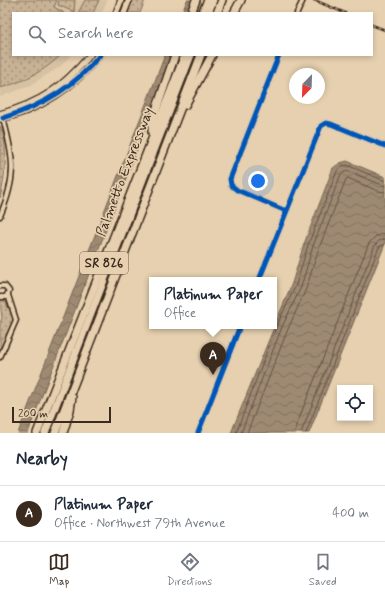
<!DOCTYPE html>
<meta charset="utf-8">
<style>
:root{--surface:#fff;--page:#f6f6f7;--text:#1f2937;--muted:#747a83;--line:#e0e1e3;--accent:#3b2a1e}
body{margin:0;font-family:Mynerve,sans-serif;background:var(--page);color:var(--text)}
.controls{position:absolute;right:12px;bottom:12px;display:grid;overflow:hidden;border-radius:0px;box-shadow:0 2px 6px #0003}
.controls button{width:36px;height:36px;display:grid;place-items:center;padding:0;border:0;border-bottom:1px solid var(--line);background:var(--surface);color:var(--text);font:20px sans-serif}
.compass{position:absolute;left:289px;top:68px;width:36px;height:36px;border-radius:50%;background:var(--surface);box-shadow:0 2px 6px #0003;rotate:203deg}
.scale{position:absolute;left:12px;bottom:10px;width:99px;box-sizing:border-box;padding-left:4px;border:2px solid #3b2a1e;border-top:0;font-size:11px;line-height:14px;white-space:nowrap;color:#3b2a1e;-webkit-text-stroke:3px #e6d0af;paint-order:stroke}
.you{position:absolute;left:258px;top:181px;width:14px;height:14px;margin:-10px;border:3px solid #fff;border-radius:50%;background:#1a73e8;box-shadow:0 0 0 6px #1a73e833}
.badge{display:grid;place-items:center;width:26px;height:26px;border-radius:50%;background:var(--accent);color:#fff;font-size:13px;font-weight:700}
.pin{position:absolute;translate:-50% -33px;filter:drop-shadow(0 1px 2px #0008)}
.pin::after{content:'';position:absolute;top:21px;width:14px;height:12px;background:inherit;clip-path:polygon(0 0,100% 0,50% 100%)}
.popup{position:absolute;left:149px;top:277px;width:128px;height:52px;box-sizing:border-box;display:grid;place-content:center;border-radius:0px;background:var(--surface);filter:drop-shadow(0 1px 3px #0005);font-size:13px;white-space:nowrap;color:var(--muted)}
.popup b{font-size:15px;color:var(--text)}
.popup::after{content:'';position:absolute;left:50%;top:100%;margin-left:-8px;border:8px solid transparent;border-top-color:var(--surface)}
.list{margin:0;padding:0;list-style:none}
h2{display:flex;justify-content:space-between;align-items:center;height:52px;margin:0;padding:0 16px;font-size:17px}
h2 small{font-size:13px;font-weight:400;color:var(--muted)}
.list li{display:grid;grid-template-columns:26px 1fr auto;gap:12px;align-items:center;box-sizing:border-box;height:56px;padding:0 16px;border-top:1px solid var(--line)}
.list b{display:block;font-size:15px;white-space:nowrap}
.list p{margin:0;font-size:13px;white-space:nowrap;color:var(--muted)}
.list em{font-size:13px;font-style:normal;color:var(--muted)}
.icon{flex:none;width:22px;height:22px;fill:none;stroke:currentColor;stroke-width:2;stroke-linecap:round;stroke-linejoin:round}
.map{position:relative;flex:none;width:385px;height:433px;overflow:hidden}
.search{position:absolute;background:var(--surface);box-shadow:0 2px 6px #0003;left:12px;right:12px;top:12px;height:44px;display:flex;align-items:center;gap:10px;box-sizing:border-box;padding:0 14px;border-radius:0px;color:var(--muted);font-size:15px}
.sheet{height:108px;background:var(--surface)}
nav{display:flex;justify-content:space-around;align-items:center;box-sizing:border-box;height:56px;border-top:1px solid var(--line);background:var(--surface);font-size:11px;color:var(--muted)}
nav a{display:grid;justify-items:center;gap:2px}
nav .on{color:var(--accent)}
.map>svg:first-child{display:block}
</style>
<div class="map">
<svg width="385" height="433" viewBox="0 0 385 433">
<defs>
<pattern id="grass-dots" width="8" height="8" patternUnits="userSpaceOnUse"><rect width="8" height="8" fill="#c7b295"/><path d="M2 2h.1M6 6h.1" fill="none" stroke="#a39179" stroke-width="1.8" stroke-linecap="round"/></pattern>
<pattern id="water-waves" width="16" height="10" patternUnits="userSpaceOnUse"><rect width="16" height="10" fill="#9e8a73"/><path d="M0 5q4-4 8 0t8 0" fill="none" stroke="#82715e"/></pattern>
</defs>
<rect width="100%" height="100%" fill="#e6d0af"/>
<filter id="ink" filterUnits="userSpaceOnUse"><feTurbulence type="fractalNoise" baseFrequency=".025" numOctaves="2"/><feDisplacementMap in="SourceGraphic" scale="8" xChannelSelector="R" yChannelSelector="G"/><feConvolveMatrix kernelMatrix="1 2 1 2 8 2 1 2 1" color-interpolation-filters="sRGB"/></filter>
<g filter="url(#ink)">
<path fill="#d6c1a2" d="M 0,0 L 107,0 L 102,13 L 13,13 L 13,55 L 71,55 L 61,66 L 29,86 L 0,97 Z"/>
<g fill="url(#grass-dots)" stroke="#816e5a">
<path d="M 0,0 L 57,0 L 54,7 L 64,13 L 13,13 L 13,55 L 61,55 C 43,72 23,82 0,88 Z"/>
<path d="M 59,0 L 75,0 L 74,12 L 58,5 Z"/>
<path d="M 85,0 L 99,0 L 93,13 L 78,13 Z"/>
<path d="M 133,0 L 145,0 L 140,13 L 128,13 Z"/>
<path d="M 0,126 C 9,143 5,179 0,198 Z"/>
<path d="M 0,301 L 7,301 L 7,307 L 11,308 L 14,319 L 0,353 L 0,323 L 2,318 Z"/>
</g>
<g fill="url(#water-waves)" stroke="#766451">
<path d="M 187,0 L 192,0 L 187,13 L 182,13 Z"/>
<path d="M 165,55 L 171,55 L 155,103 L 38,406 L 28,433 L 18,433 Z"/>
<path d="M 347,161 L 385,177 L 385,244 L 309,433 L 231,433 L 292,283 L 304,244 L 333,168 L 340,163 Z"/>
</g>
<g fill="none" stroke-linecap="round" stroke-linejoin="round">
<g stroke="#635040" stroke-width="1">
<path d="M 236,433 L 277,325 L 296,285 L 308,245 L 337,171 L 342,166 L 347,165 L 385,181"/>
<path d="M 241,433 L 282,327 L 301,287 L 313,246 L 341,174 L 347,171 L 385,186"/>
<path d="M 247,433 L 288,329 L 306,289 L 319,248 L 346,179 L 348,178 L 378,191 L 385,192"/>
<path d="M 295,433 L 296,426 L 369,243 L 376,236 L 385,233"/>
<path d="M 301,433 L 375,245 L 379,241 L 385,239"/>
<path d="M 306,433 L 379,247 L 385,244"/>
</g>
<g stroke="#3b2a1e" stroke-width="7">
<g id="street">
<path d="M 297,13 L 303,0"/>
<path d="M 279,55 L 230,179 L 231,185 L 237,190 L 286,211"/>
<path d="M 0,216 C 17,176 14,159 3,118"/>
<path d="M 259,280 L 321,126 L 326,123 L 331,124 L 385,146"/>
<path d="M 0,286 L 5,286 L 9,291 L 6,297 L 0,297"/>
<path d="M 0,357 L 16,320 L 8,295"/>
<path d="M 198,433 L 240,326"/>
</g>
</g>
<g stroke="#3b2a1e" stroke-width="8">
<g id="secondary">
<path d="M 116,13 L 121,0"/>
<path d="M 124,13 L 129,0"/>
<path d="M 0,114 C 41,103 63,87 90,55"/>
<path d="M 0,119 C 39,111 76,86 100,55"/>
</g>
</g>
<g stroke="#3b2a1e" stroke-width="10">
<g id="highway">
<path d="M 191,13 L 196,0"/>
<path d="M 202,13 L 208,0"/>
<path d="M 208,13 L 213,0"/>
<path d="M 217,13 L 222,0"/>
<path d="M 234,13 L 241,0"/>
<path d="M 185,105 L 212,55"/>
<path d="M 152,133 L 152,122 L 175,55"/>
<path d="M 37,433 L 185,55"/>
<path d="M 45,433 L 191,55"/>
<path d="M 55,433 L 201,55"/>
<path d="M 63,433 L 70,410 L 72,397"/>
</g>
</g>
<use href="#street" stroke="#e6d0af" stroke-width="4"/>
<use href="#secondary" stroke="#e6d0af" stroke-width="5.5"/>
<use href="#highway" stroke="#e6d0af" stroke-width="7"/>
<g stroke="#3b2a1e" stroke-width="2.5">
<g id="rail">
<path d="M 314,0 L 345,13"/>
<path d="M 372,25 L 385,30"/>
</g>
</g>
<use href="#rail" stroke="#e6d0af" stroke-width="1" stroke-dasharray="3" stroke-linecap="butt"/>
<g stroke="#e6d0af" stroke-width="8">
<g id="cycleway">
<path d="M 279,55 L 230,179 L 231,185 L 237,190 L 286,211"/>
<path d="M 3,118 C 42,106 75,87 100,55"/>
<path d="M 259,280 L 321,126 L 326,123 L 331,124 L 385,146"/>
<path d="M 198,433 L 240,326"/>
</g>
</g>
<use href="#cycleway" stroke="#0057b8" stroke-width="5"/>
</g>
</g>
<g text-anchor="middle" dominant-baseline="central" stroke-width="3.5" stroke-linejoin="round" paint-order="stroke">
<rect fill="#e6d0af" stroke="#6e5c4a" stroke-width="1" x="80" y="252" width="48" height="22" rx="3"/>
<g font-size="13" font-weight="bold" fill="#3b2a1e">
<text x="104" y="263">SR 826</text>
</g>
<g font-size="14" fill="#3b2a1e" stroke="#e6d0af">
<text transform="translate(125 172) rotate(-69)">Palmetto Expressway</text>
</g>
</g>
</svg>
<div class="controls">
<button><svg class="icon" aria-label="locate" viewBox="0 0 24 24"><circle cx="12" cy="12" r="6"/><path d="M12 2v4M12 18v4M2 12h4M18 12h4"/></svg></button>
</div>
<svg class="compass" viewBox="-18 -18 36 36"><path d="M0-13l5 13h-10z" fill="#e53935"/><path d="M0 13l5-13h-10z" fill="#747a83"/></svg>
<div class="scale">200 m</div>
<div class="you"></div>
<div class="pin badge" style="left:213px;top:375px">A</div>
<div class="popup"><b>Platinum Paper</b>Office</div>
<div class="search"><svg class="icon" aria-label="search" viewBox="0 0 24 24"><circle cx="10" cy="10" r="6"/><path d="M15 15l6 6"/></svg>Search here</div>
</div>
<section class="sheet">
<h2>Nearby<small></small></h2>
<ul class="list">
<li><span class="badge">A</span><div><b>Platinum Paper</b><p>Office · Northwest 79th Avenue</p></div><em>400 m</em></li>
</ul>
</section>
<nav>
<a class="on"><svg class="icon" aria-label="map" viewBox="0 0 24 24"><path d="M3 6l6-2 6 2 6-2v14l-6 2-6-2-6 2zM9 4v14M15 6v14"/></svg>Map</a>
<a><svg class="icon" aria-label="directions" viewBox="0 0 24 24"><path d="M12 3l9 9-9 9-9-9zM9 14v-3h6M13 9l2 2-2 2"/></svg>Directions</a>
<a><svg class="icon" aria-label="saved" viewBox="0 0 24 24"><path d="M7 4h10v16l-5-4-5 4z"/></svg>Saved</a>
</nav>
